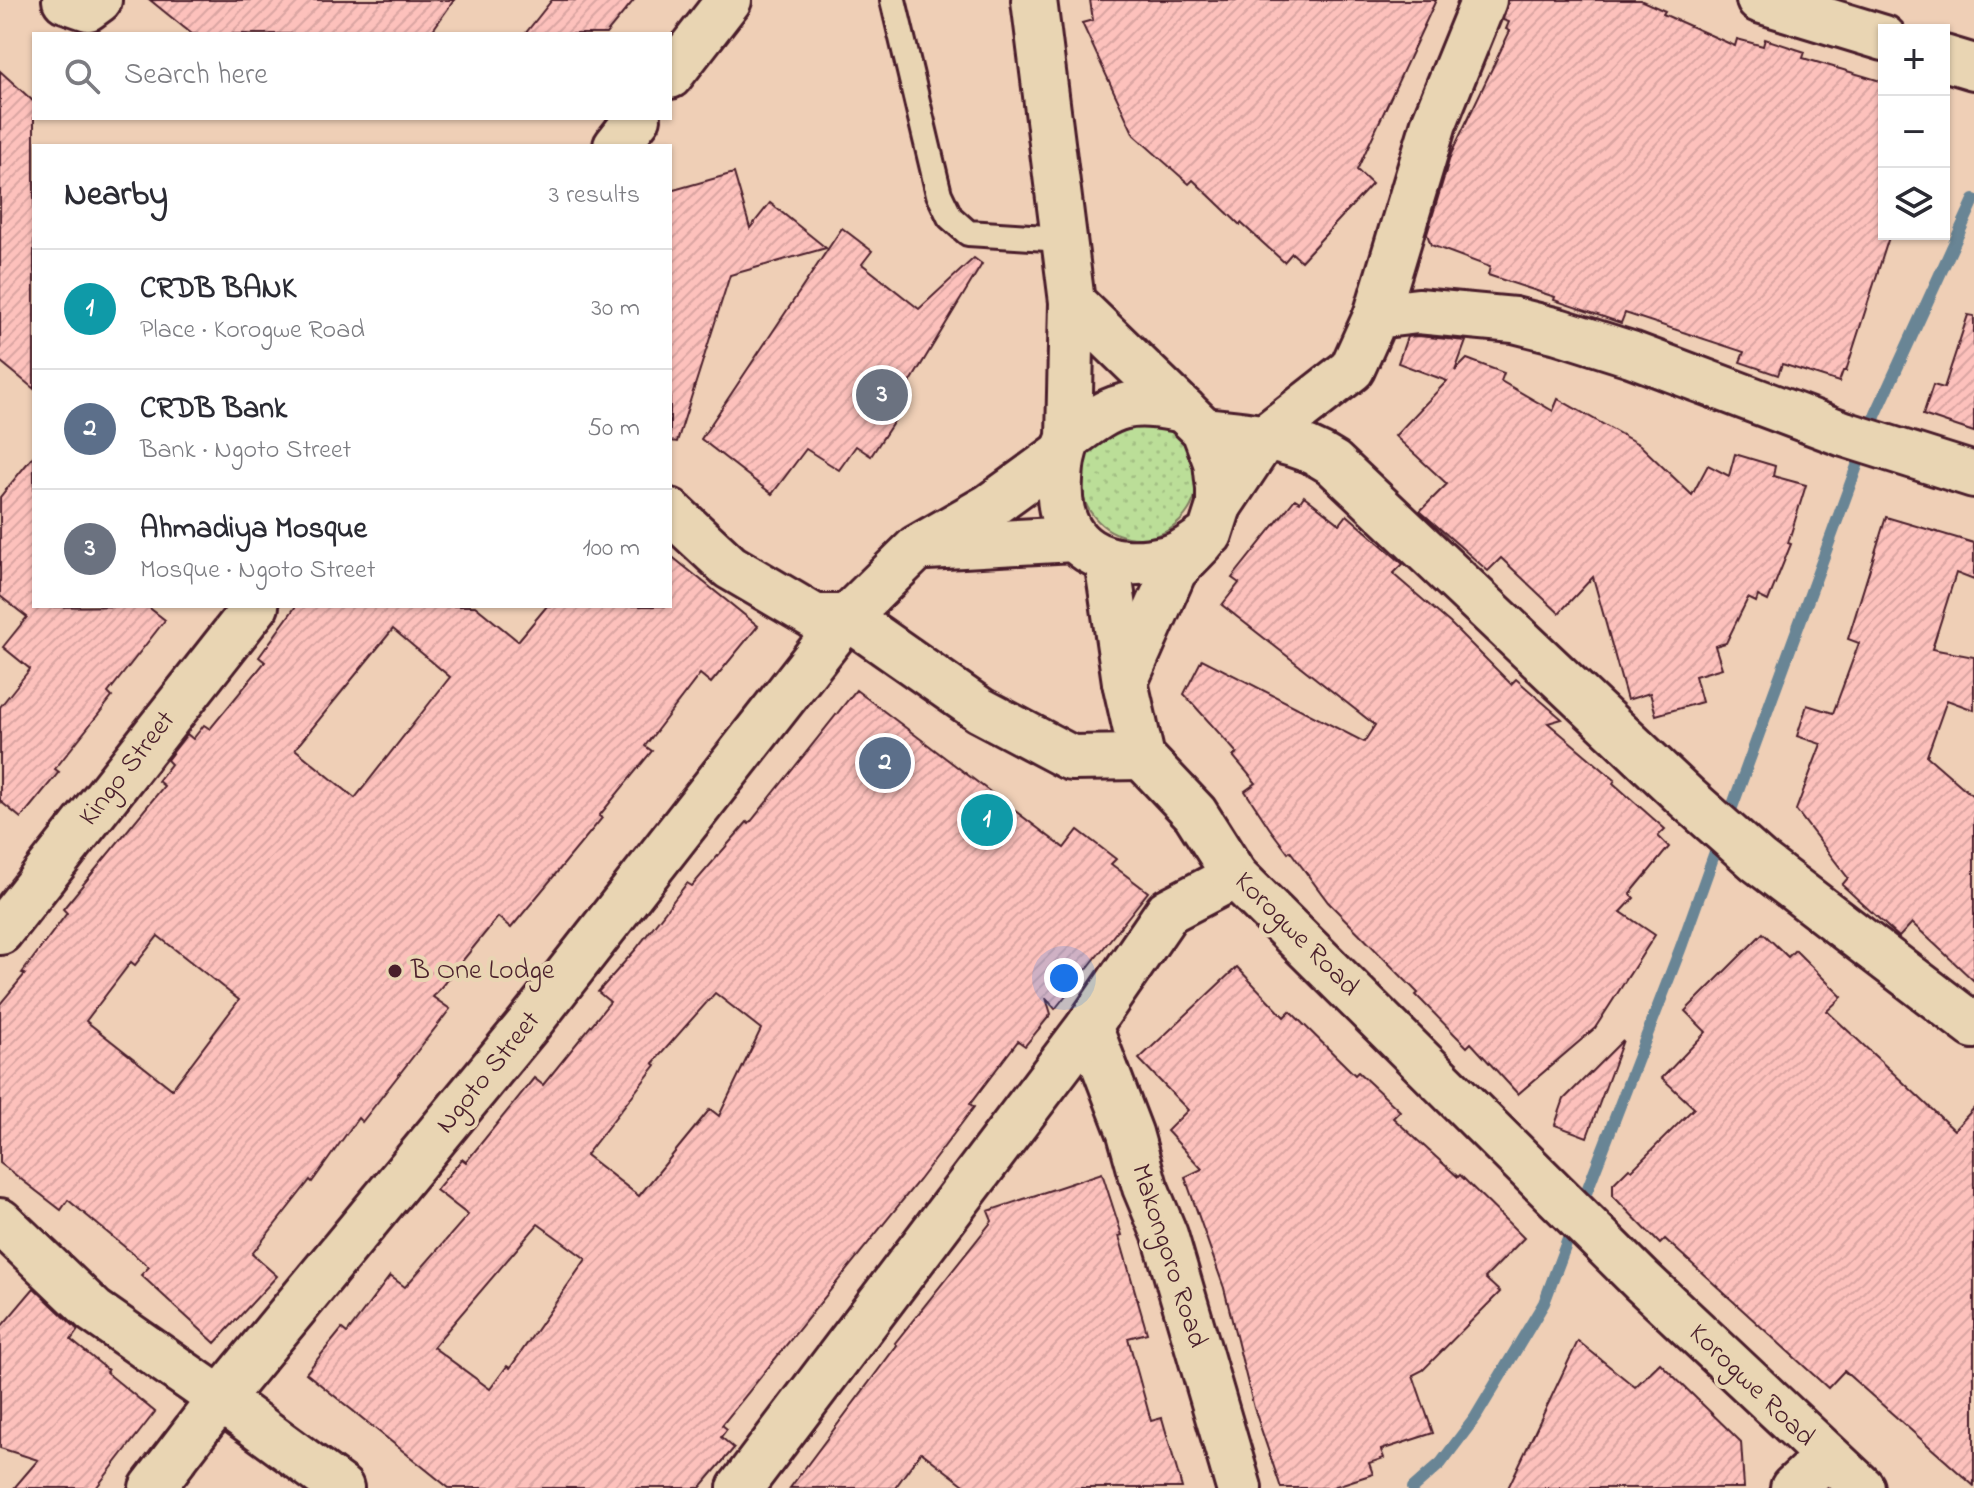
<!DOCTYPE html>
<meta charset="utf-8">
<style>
:root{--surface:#fff;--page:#f7f7f7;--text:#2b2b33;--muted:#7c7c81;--line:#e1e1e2;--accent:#7c3aed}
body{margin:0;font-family:"Indie Flower",sans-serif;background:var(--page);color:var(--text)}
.controls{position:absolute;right:24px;top:24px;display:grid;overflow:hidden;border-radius:0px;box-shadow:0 2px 6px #0004}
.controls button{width:72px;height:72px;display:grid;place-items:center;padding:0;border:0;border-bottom:2px solid var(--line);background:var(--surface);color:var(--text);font:40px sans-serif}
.you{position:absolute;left:1064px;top:978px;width:28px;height:28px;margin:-20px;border:6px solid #fff;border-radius:50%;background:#1a73e8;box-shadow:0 0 0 12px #1a73e833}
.badge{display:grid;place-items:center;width:52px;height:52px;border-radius:50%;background:var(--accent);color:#fff;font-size:26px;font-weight:700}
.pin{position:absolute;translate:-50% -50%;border:4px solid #fff;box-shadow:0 2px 8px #0006}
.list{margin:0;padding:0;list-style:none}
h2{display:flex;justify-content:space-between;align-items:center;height:104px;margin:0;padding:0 32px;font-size:34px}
h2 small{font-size:26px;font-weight:400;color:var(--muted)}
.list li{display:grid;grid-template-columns:52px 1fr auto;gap:24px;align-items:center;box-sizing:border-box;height:120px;padding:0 32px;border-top:2px solid var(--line)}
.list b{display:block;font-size:30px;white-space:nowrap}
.list p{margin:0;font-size:26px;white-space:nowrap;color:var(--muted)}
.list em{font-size:26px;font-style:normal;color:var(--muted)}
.icon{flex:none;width:44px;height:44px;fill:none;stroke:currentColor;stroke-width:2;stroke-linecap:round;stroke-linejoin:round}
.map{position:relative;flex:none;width:1974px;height:1488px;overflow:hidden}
.search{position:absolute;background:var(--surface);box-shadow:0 2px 6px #0004;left:32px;top:32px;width:640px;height:88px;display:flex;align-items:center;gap:20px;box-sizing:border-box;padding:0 28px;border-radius:0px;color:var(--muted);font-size:30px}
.panel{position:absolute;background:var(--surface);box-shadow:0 2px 6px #0004;left:32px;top:144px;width:640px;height:464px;border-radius:0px}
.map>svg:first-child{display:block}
</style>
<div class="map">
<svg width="1974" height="1488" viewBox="0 0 1974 1488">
<defs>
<pattern id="grass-dots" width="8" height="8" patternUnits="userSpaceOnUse" patternTransform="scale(2)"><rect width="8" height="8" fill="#bbde98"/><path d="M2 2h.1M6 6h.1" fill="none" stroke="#a2be83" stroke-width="1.8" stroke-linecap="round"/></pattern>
<pattern id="building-hatch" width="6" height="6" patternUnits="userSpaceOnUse" patternTransform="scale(2)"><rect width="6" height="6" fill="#fdc1bc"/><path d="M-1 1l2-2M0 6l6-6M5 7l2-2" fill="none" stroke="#daa5a2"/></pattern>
</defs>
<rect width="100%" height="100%" fill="#efcfb6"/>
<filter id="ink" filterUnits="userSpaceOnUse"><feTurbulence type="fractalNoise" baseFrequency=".0125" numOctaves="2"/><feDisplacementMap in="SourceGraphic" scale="16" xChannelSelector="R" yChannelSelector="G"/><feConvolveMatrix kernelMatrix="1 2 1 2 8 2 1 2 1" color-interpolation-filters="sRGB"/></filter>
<g filter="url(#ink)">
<circle fill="url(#grass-dots)" stroke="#827e62" stroke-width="2" cx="1139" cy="480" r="58"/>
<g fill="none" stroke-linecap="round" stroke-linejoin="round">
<g stroke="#698595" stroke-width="12">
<path d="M 1727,821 L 1876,414 L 1974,200"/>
<path d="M 1581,1206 L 1681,947 L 1720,838"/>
<path d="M 1413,1488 L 1441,1463 L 1475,1418 L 1544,1303 L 1574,1223"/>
</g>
</g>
<g fill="url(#building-hatch)" stroke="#4a1f2b" stroke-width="2" fill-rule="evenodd">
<path d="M 150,0 L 454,0 L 430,34 L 192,34 Z"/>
<path d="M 552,0 L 634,0 L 606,34 L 525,34 Z"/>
<path d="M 1090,0 L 1436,0 L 1357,170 L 1372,184 L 1301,261 L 1292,253 L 1284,262 L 1241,223 L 1240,225 L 1193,180 L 1189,184 L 1134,135 L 1082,23 L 1093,20 Z"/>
<path d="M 1508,0 L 1640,0 L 1665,11 L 1663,14 L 1735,46 L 1737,39 L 1763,46 L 1765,39 L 1805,52 L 1803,58 L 1884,82 L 1884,235 L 1889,237 L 1846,371 L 1843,371 L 1839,382 L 1782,364 L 1778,375 L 1740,362 L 1744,352 L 1625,313 L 1621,323 L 1554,300 L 1555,297 L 1488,275 L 1490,267 L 1431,245 L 1427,234 L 1451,154 L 1510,31 L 1506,29 L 1509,22 L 1503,20 Z"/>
<path d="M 0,71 L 34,102 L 34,389 L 0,361 Z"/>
<path d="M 734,173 L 750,228 L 770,203 L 826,248 L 730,275 L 677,442 L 670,441 L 670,191 Z"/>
<path d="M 842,228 L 872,251 L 862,264 L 919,309 L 974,258 L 982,264 L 904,393 L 910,397 L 871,456 L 856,446 L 839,470 L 806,449 L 772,494 L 701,439 Z"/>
<path d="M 1968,315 L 1974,316 L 1974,432 L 1923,415 L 1933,385 L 1944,388 Z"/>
<path d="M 1418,336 L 1466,341 L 1455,371 L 1467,359 L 1504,373 L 1501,381 L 1553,411 L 1558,399 L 1640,445 L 1692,495 L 1708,465 L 1729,476 L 1735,454 L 1775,466 L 1773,476 L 1806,485 L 1788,543 L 1791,544 L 1768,601 L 1758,596 L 1756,602 L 1748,598 L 1726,643 L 1715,646 L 1722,668 L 1695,676 L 1702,702 L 1656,715 L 1650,693 L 1627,700 L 1593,577 L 1559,613 L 1501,558 L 1488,571 L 1420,511 L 1447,484 L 1395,436 L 1447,381 L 1398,363 L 1407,337 Z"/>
<path d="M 34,455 L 34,607 L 147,606 L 165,620 L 108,693 L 112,697 L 55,769 L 59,772 L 21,818 L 0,801 L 0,707 L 30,669 L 3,647 L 27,617 L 0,596 L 0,497 Z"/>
<path d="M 1304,496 L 1340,524 L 1347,515 L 1403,564 L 1393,574 L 1450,623 L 1511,684 L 1516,679 L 1562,719 L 1548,723 L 1615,780 L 1613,783 L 1665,829 L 1658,836 L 1669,847 L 1630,894 L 1634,898 L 1621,912 L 1655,935 L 1595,1028 L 1518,1094 L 1471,1043 L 1467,1047 L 1416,995 L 1418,993 L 1328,902 L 1290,851 L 1288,853 L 1270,829 L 1245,791 L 1256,783 L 1233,756 L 1237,753 L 1184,694 L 1202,659 L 1364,742 L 1375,725 L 1222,605 L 1239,583 L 1232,578 L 1295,499 L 1300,502 Z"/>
<path d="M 1886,517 L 1974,543 L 1974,580 L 1956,573 L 1932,649 L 1974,657 L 1974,710 L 1947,700 L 1927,756 L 1974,797 L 1974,981 L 1912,923 L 1899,937 L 1842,885 L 1848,878 L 1796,810 L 1821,744 L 1797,736 L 1807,705 L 1833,713 L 1859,643 L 1848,639 Z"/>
<path d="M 670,555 L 758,626 L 711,683 L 700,674 L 645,746 L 652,751 L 599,816 L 602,818 L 511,928 L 498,917 L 433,997 L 450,1009 L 362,1122 L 358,1118 L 312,1182 L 310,1180 L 252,1254 L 277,1276 L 215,1343 L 141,1275 L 149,1267 L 68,1200 L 61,1210 L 0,1163 L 0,1004 L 25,974 L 22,973 L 67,913 L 63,909 L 164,786 L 158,781 L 171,764 L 167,760 L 187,734 L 193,739 L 204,725 L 210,729 L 265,662 L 259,657 L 296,606 L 475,606 L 518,641 L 547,606 L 670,606 ZM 393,629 L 450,677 L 355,798 L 295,749 ZM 158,936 L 239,1000 L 172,1089 L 86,1021 L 131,962 L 135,965 Z"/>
<path d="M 856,690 L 1064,848 L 1078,830 L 1116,859 L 1111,864 L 1148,892 L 1055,1009 L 1046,998 L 1051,1014 L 1025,1046 L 1018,1041 L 970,1104 L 974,1107 L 919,1180 L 722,1425 L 727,1429 L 721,1437 L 734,1448 L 700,1488 L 449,1488 L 306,1373 L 342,1329 L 347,1333 L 390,1276 L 405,1287 L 468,1215 L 436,1190 L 462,1159 L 466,1162 L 534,1078 L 543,1085 L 610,1002 L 598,992 L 636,949 L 687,883 L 692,886 L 747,822 L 749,824 ZM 715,993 L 761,1029 L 719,1116 L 710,1109 L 639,1196 L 586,1155 L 656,1065 L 653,1063 ZM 538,1224 L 586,1259 L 510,1368 L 507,1366 L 490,1389 L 433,1347 Z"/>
<path d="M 1763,933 L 1788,957 L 1795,950 L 1842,997 L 1827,1011 L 1954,1130 L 1974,1108 L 1974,1486 L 1844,1371 L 1828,1388 L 1665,1239 L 1660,1244 L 1613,1196 L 1613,1184 L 1629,1168 L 1632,1170 L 1694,1108 L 1662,1078 L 1706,1032 L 1685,1011 Z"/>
<path d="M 1237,967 L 1284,1017 L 1290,1011 L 1355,1075 L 1358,1072 L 1400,1111 L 1393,1118 L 1458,1177 L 1460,1175 L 1524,1238 L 1485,1278 L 1500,1292 L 1423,1370 L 1413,1375 L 1433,1433 L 1381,1450 L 1384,1458 L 1369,1463 L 1373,1474 L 1330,1488 L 1281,1488 L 1254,1408 L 1224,1288 L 1185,1177 L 1202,1169 L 1167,1131 L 1188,1110 L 1139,1059 Z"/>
<path d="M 1623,1040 L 1587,1137 L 1555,1125 L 1564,1099 Z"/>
<path d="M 1102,1173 L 1122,1235 L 1119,1236 L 1147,1333 L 1128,1338 L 1151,1421 L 1162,1418 L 1182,1488 L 968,1488 L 921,1452 L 895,1488 L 790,1488 L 897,1345 L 895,1343 L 992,1221 L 988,1211 Z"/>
<path d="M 34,1288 L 78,1330 L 71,1340 L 108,1370 L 106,1372 L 155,1412 L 96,1488 L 14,1488 L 38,1460 L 0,1448 L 0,1328 Z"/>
<path d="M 1578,1341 L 1635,1387 L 1660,1363 L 1741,1442 L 1744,1488 L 1508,1488 Z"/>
</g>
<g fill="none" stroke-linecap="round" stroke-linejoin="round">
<g stroke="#4a1f2b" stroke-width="30">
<path id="lane" d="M 893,0 L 939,194 L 950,217 L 968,233 L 1063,239"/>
</g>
<g stroke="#4a1f2b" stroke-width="50">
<g id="street">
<path d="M 1759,0 L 1884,38"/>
<path d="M 1944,58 L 1974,67"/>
<path d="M 670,76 L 729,0"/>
<path d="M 616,146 L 638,118"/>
<path d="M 1376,316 L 1434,123 L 1484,0"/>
<path d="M 1204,430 C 1249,435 1294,437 1333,463 L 1687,798 L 1758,861 L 1974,1026"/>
<path d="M 1219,506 L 1265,437 L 1352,369 L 1376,316 L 1418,311 L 1514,320 L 1558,331 L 1631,354 L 1844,434 L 1974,475"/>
<path d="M 670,511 L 730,567 L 815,617 L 847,617 L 980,710 L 1071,758 L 1142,757"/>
<path d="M 927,547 L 1074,539"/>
<path d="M 0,932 L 256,606"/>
<path d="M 1089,1026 L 1130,1133 L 1145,1187 L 1165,1235 L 1239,1488"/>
<path d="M 0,1221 L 94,1311 L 220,1399 L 341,1488"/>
<path d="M 152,1488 L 220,1399 L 528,1025 L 847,617 L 917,548 L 990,506 L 1061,454"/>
<path d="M 740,1488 L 1089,1026 L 1168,911 L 1235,876"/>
<path d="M 1793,1488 L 1826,1457"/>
</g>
</g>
<g stroke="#4a1f2b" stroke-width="50">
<g id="secondary">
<path d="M 65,0 L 88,8 L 99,0"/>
<path d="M 1034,0 L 1072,302 L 1069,438 C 1062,453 1061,464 1060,480 C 1055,549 1106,573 1167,558 C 1182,555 1197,542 1210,534 L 1219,506 L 1219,489 L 1216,462 L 1204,430 L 1072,302"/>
<path d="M 1069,438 C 1115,403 1127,399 1184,410"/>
<path d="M 1107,560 L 1125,682 L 1142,757 L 1195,813 L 1235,876 L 1642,1281 L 1862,1488"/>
<path d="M 1125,682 L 1174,571 L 1202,542"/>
</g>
</g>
<use href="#lane" stroke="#e9d5b3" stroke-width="24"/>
<use href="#street" stroke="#e9d5b3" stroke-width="44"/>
<use href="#secondary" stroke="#e9d5b3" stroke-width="44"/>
</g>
</g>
<circle fill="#4a1f2b" stroke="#e9d5b3" stroke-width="3" cx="395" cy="971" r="8"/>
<g text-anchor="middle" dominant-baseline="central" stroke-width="8" stroke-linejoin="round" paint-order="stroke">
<g font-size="28" fill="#4a1f2b" stroke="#e9d5b3">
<text transform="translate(128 769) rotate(-52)">Kingo Street</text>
<text transform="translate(1296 935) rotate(45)">Korogwe Road</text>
<text transform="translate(489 1073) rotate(-51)">Ngoto Street</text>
<text transform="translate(1168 1256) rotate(72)">Makongoro Road</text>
<text transform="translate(1751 1386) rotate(44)">Korogwe Road</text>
</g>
<g font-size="28" fill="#4a1f2b" stroke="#e9d5b3" text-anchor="start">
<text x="411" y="971">B One Lodge</text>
</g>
</g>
</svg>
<div class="controls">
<button>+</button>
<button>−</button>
<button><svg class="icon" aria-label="layers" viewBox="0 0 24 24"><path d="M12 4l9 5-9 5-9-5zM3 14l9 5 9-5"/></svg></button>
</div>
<div class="you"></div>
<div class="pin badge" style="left:987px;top:820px;background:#0f9aa8">1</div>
<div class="pin badge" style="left:885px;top:763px;background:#5c6f8a">2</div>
<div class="pin badge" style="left:882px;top:395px;background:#6b7280">3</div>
<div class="search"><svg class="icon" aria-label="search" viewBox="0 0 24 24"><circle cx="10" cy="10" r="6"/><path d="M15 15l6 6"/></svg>Search here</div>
<section class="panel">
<h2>Nearby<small>3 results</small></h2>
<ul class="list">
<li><span class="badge" style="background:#0f9aa8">1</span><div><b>CRDB BANK</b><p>Place · Korogwe Road</p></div><em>30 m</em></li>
<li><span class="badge" style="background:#5c6f8a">2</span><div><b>CRDB Bank</b><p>Bank · Ngoto Street</p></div><em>50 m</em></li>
<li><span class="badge" style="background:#6b7280">3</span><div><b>Ahmadiya Mosque</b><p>Mosque · Ngoto Street</p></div><em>100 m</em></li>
</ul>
</section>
</div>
